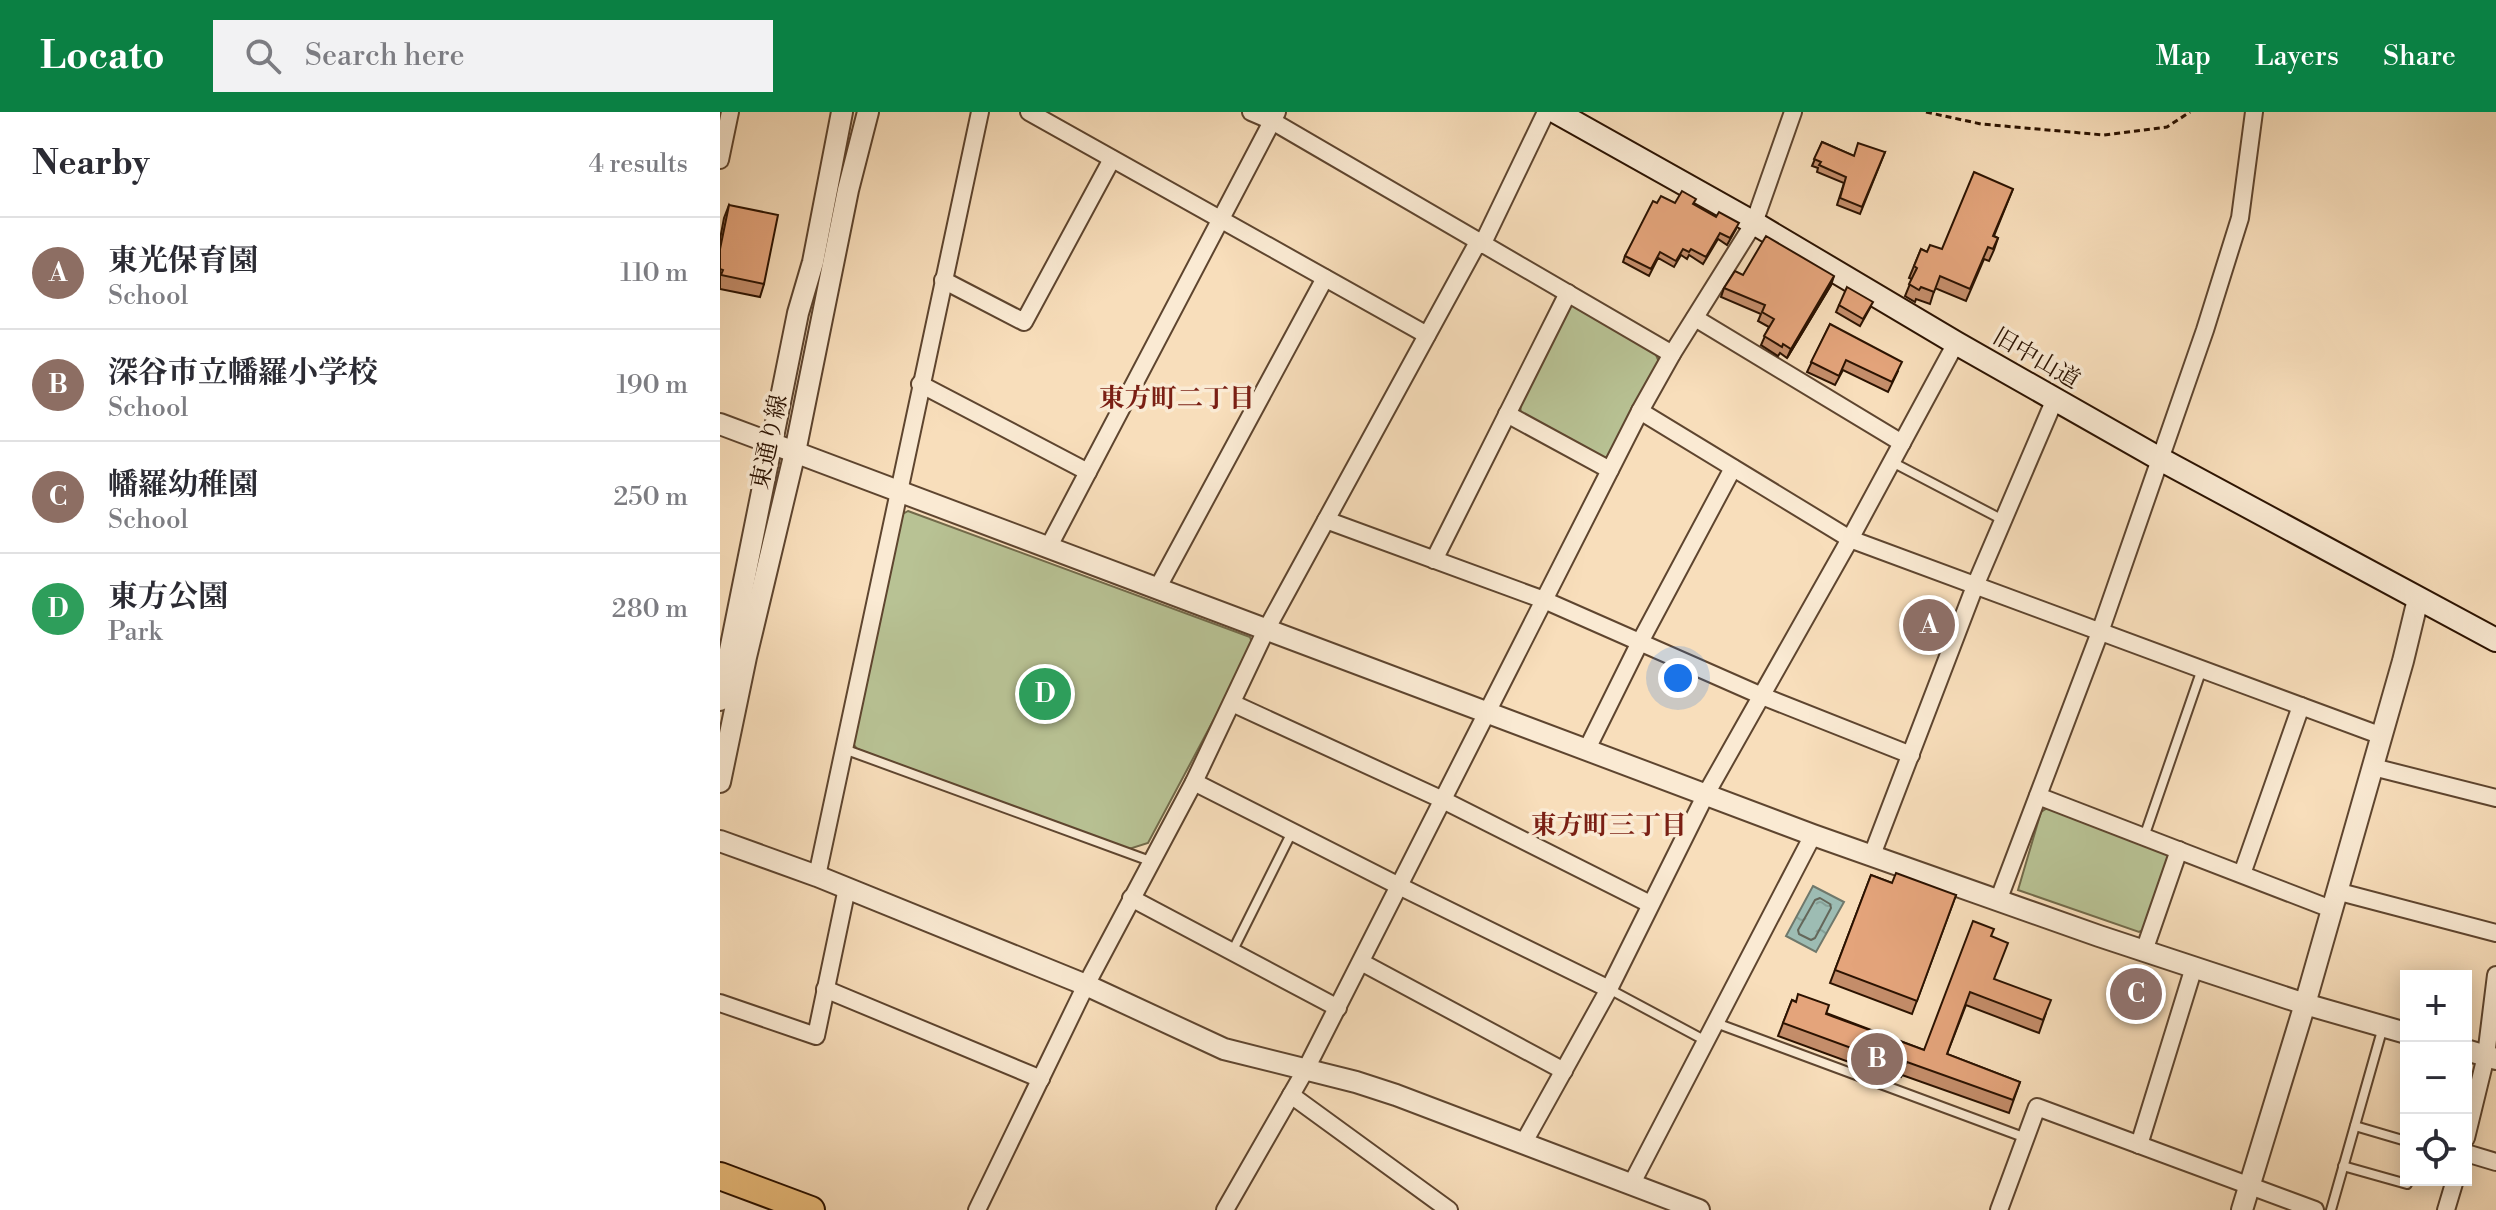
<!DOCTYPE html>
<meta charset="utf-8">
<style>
:root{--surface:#fff;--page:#f2f2f3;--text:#2b2b33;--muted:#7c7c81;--line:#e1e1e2;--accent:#0b8043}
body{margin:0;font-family:"Libre Bodoni","Noto Serif JP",serif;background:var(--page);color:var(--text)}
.controls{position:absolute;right:24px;bottom:24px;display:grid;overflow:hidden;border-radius:0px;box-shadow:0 4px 20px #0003}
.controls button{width:72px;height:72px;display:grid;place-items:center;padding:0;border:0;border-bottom:2px solid var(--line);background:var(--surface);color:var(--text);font:40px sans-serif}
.you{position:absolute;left:958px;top:566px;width:28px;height:28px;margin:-20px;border:6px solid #fff;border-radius:50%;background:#1a73e8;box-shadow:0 0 0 12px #1a73e833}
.badge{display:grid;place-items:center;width:52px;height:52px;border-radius:50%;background:var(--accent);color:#fff;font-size:26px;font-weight:700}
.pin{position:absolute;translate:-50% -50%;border:4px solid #fff;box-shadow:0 2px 8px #0006}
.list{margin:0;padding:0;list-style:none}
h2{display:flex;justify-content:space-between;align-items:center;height:104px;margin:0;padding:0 32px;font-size:34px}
h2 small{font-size:26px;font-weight:400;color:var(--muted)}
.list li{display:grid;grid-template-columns:52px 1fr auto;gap:24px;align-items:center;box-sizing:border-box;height:112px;padding:0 32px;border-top:2px solid var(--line)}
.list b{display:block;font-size:30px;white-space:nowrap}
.list p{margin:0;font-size:26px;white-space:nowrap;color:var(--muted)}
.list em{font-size:26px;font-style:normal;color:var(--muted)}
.icon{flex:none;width:44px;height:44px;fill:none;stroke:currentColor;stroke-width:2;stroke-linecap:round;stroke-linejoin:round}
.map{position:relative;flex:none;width:1776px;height:1098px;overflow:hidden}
header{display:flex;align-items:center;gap:48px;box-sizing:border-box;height:112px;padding:0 40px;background:var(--accent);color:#fff}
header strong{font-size:38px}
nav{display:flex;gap:44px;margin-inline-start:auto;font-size:28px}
.search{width:560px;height:72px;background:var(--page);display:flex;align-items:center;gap:20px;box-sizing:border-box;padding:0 28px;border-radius:0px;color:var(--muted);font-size:30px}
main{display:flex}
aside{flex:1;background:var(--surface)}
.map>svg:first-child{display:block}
</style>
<header>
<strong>Locato</strong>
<div class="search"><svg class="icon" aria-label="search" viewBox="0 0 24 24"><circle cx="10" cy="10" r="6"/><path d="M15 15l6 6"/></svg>Search here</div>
<nav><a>Map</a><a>Layers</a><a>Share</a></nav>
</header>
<main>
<aside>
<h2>Nearby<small>4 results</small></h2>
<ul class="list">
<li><span class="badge" style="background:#8d6e63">A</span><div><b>東光保育園</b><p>School</p></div><em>110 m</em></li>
<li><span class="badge" style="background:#8d6e63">B</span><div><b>深谷市立幡羅小学校</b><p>School</p></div><em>190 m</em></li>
<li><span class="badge" style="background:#8d6e63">C</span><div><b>幡羅幼稚園</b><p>School</p></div><em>250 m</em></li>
<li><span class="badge" style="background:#2e9e5b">D</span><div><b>東方公園</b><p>Park</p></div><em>280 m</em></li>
</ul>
</aside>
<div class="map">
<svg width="1776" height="1098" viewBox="0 0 1776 1098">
<defs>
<pattern id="water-ripples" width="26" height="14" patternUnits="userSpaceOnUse" patternTransform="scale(2)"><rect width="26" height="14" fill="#9dbcb3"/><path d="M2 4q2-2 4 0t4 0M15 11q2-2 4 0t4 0" fill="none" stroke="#87a198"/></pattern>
</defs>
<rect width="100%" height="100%" fill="#f8debb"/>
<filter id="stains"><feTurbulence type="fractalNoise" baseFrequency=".0025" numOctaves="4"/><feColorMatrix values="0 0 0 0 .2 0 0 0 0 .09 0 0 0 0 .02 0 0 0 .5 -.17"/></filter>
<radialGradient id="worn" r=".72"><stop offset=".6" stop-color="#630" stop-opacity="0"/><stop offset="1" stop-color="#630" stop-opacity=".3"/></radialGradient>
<g fill="#b8c294" stroke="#726a4a" stroke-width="2">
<path d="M 851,192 L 934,238 L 939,250 L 892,343 L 884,346 L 801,303 L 800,291 Z"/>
<path d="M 188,399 L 530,525 L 533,534 L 428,731 L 409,737 L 137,637 L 132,630 L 181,403 Z"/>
<path d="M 1329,695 L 1447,741 L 1451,747 L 1427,816 L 1419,820 L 1298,778 L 1321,700 Z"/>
</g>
<path fill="url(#water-ripples)" stroke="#6f786b" stroke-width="2" d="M 1093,774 L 1124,790 L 1096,840 L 1066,824 Z"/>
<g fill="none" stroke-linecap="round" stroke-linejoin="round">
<path stroke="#64675a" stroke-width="2" d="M 1100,786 L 1110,792 L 1111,796 L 1095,826 L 1091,828 L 1079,822 L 1078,818 L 1095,788 Z"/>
<g stroke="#5e452f" stroke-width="12">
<g id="service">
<path d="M 1172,350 L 1283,408"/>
<path d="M 124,637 L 430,749"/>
<path d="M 1424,725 L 1482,557"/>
<path d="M 512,840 L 572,720"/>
<path d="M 889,877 L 986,929"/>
<path d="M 996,911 L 1306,1026"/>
<path d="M 1635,1014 L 1686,1029"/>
<path d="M 1623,1054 L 1687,1072 L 1689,1068"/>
<path d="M 1611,1098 L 1663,915"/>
</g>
</g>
<g stroke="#5e452f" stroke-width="20">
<g id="minor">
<path d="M 309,0 L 707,223"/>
<path d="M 531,0 L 552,9 L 952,242"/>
<path d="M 0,48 L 10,0"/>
<path d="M 762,133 L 826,0"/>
<path d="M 223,168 L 304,210 L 392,47"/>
<path d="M 975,206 L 1182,331"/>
<path d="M 200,272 L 368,360"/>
<path d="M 920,299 L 1130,427 L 1662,624"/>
<path d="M 787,302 L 890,358"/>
<path d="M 606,408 L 824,488 L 1042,584 L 1191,643"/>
<path d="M 328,436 L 557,0"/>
<path d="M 714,448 L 848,181"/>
<path d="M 437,477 L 605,166"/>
<path d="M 512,591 L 723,688 L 930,792"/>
<path d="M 867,637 L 920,530 L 1013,356"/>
<path d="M 1653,655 L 1776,686"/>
<path d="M 474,670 L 679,774 L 889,877"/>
<path d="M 1318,684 L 1611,797"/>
<path d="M 1152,743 L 1255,474 L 1335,287"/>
<path d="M 1522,762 L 1581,594"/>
<path d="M 97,764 L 260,0"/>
<path d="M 1616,779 L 1776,821"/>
<path d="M 411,786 L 618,896"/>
<path d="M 1278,789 L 1380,520 L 1485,218 L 1520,106 L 1534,0"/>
<path d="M 1424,839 L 1459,738"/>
<path d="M 641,850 L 844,959"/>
<path d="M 105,877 L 321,967"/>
<path d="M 0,891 L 96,924 L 127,776"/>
<path d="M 571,983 L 729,1098"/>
<path d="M 1746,1026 L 1766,944 L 1776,863"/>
<path d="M 804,1030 L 889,877 L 986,682 L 1130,427 L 1236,231"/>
<path d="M 1419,1033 L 1474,855"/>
<path d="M 1746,1041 L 1776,1050"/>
<path d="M 912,1071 L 1093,723"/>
<path d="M 257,1098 L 366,873 L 474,670 L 546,518 L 758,130"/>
<path d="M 505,1098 L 586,957 L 920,299 L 952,242 L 1034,111 L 1073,0"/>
<path d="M 1279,1098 L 1317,995 L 1595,1098"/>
<path d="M 1726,1098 L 1735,1068"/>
</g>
</g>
<g stroke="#5e452f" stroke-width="24">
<g id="tertiary">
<path d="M 0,312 L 1093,723 L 1379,824 L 1585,892 L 1686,921"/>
<path d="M 0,588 L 78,201 L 93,150 L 122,0"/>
<path d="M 0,670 L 26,545 L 75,340 L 128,78 L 148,0"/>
<path d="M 0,729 L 97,764 L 366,873 L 504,937 L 636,970 L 676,983 L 979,1098"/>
<path d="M 1746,938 L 1776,947"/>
<path d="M 1522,1098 L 1585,892 L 1683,549 L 1698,487"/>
</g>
</g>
<g stroke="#2b1200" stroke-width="26">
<path id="secondary" d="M 836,0 L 1034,111 L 1236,231 L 1440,347 L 1776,528"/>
</g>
<g stroke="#2b1200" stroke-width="30">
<path id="trunk" d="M 0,1064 L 91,1098"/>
</g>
<path stroke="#2b1200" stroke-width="3" stroke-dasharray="6 4" stroke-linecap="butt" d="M 1206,0 L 1261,12 L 1384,23 L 1447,15 L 1470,0"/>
<use href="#service" stroke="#faead3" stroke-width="8"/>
<use href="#minor" stroke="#faead3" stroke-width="16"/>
<use href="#tertiary" stroke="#faead3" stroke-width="20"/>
<use href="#secondary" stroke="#faead3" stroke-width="22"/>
<use href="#trunk" stroke="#ecbf7e" stroke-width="26"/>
</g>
<g fill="#c48d6a" stroke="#2b1200" stroke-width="2">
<path d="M 1102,30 L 1134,44 L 1165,40 L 1140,102 L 1117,93 L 1124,71 L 1097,60 L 1098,56 L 1092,54 Z"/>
<path d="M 1293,77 L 1274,124 L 1278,126 L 1274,138 L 1269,149 L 1264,147 L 1246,189 L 1215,176 L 1210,192 L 1196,187 L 1195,190 L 1185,184 L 1192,167 L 1189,166 L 1201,137 L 1207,140 L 1222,137 Z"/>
<path d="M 937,91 L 974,92 L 1016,117 L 1007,133 L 998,127 L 983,152 L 969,143 L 967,147 L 961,143 L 954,155 L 938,146 L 929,164 L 903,150 L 905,144 Z"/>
<path d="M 9,93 L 44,172 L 40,185 L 0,177 L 0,127 L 4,106 Z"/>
<path d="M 1023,163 L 1111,173 L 1067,246 L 1060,241 L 1058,244 L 1041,233 L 1049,215 L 1038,209 L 1041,202 L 1001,185 L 1004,176 Z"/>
<path d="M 1119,193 L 1150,196 L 1140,214 L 1116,200 Z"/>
<path d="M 1110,212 L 1178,259 L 1168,280 L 1123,258 L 1115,273 L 1087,260 Z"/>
<path d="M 1151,763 L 1172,771 L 1236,783 L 1192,902 L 1110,871 Z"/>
<path d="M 1271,824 L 1274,867 L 1326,901 L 1319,921 L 1246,893 L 1227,942 L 1300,970 L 1289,1001 L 1182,963 L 1181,965 L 1169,960 L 1167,964 L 1058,924 L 1072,888 L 1204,938 Z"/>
</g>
<path fill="#a07356" stroke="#2b1200" stroke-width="2" d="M 1114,164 L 1111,173 L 1067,246 L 1071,237 Z"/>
<g fill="#e4a47b" stroke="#2b1200" stroke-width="2">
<path d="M 1102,30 L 1134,44 L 1138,31 L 1165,40 L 1142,95 L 1120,86 L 1126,65 L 1099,53 L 1101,50 L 1094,47 Z"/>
<path d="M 1254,60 L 1293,77 L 1273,124 L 1278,126 L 1273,137 L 1268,135 L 1250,177 L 1220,164 L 1214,180 L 1201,175 L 1199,178 L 1189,172 L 1197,156 L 1194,154 L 1201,137 L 1207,140 L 1210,133 L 1222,137 Z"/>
<path d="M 962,79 L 976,87 L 973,92 L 996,105 L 999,100 L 1019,111 L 1010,126 L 1000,121 L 986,145 L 971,137 L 969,140 L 963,137 L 956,149 L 940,140 L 931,157 L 905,144 L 933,89 L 937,91 L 941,84 L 955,91 Z"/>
<path d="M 9,93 L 58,103 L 44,172 L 1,163 L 3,158 L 0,157 L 0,137 Z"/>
<path d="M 1046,124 L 1114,164 L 1071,237 L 1063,232 L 1062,235 L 1044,224 L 1054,207 L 1042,200 L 1045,193 L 1004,176 L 1015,159 L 1023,163 Z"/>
<path d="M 1127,175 L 1153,190 L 1143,207 L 1119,193 Z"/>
<path d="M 1110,212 L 1182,250 L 1172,270 L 1126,248 L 1119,264 L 1091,250 Z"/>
<path d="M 1176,761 L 1236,783 L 1197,889 L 1115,858 L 1151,763 L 1172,771 Z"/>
<path d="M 1253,809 L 1274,817 L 1271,824 L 1288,831 L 1274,867 L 1331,888 L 1323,908 L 1250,880 L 1227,942 L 1300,970 L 1293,988 L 1187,950 L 1186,952 L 1174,947 L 1172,951 L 1063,911 L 1072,888 L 1076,890 L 1078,882 L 1109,893 L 1106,902 L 1204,938 Z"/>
</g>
<g text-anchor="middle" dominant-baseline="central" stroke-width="7" stroke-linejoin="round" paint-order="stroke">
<g font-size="24" fill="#2b1200" stroke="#faead3">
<text transform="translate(1316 247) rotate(30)">旧中山道</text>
<text transform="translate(50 330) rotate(-78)">東通り線</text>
</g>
<g font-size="26" font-weight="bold" fill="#7a1f14" stroke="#faead3">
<text x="457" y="287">東方町二丁目</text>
<text x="889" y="714">東方町三丁目</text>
</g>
</g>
<rect width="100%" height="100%" filter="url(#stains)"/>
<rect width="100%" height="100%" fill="url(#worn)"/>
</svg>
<div class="controls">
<button>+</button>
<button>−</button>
<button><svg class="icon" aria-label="locate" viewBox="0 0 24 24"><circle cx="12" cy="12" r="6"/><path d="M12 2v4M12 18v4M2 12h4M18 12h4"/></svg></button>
</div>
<div class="you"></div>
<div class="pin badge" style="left:1209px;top:513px;background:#8d6e63">A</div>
<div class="pin badge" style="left:1157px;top:947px;background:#8d6e63">B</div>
<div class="pin badge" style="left:1416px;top:882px;background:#8d6e63">C</div>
<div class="pin badge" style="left:325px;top:582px;background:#2e9e5b">D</div>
</div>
</main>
